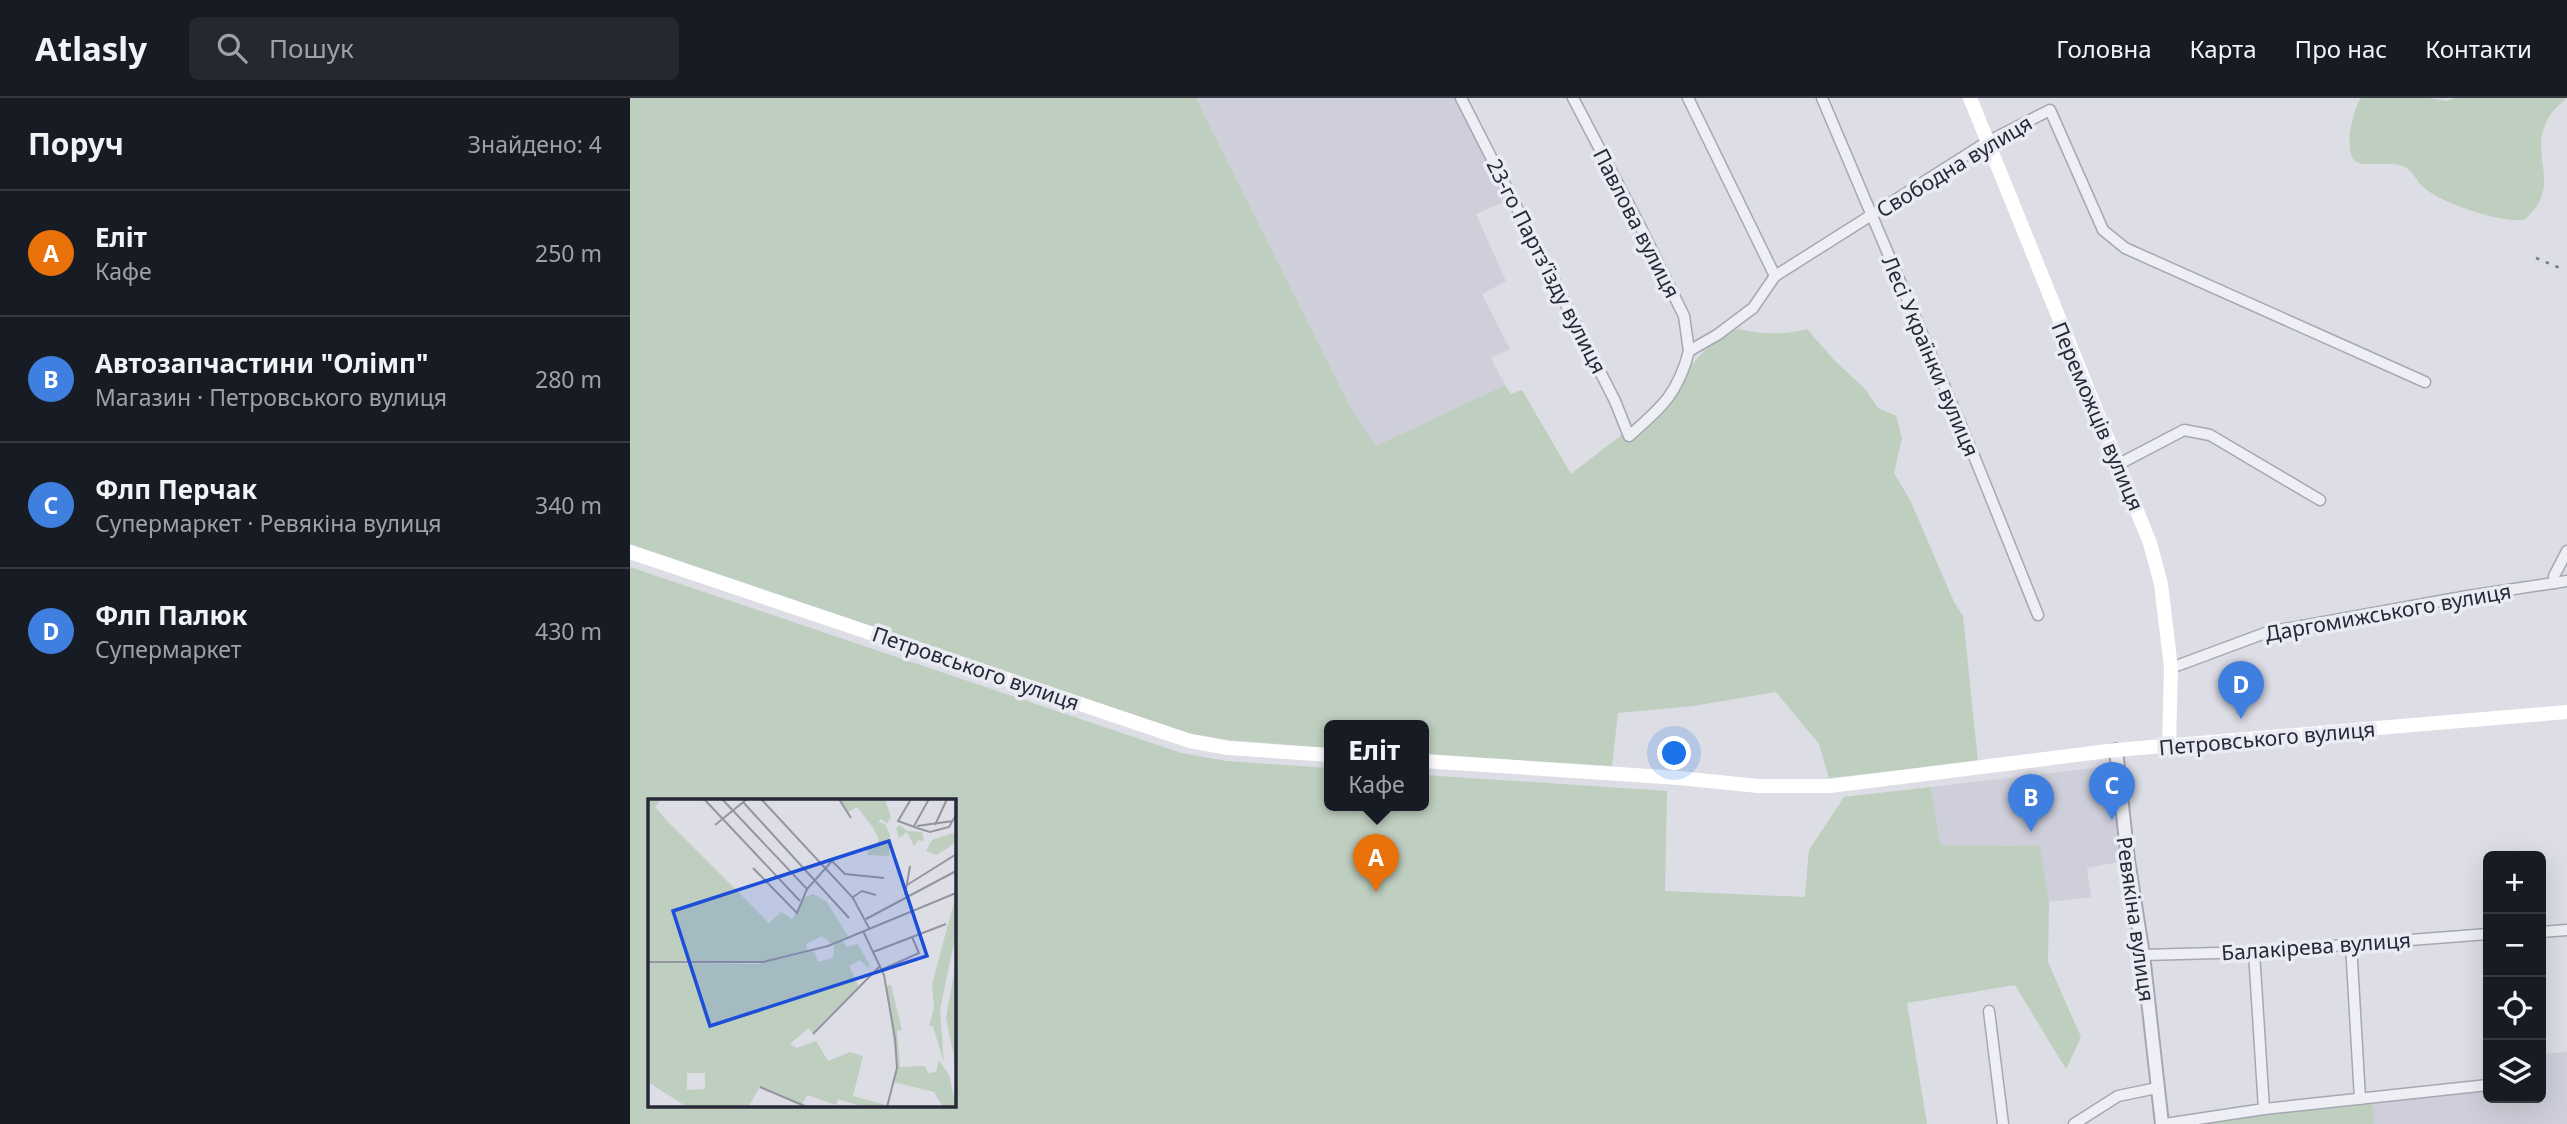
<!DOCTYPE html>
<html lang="uk">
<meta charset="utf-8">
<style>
:root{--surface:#171b24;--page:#242831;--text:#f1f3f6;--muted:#9ea1a6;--line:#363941;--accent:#ea580c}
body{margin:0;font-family:"Noto Sans",sans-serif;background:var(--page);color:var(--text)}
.controls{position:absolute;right:21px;bottom:21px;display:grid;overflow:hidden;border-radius:10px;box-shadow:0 7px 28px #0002}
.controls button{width:63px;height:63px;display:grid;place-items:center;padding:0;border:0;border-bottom:2px solid var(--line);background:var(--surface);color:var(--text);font:35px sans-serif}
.you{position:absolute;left:1045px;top:656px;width:24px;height:24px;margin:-18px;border:5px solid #fff;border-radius:50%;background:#1a73e8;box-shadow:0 0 0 10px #1a73e833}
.badge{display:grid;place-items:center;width:46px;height:46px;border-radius:50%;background:var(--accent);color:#fff;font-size:23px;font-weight:700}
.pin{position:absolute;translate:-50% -58px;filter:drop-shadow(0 2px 4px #0008)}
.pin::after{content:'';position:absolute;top:37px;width:24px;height:21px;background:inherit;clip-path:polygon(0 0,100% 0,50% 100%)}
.popup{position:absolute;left:694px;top:622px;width:105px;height:91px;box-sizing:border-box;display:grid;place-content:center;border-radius:10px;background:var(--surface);filter:drop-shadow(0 2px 5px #0005);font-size:23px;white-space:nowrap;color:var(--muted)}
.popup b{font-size:26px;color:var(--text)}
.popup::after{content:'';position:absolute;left:50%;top:100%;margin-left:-14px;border:14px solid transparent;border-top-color:var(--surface)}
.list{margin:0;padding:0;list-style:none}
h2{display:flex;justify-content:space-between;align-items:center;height:91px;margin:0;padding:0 28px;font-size:30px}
h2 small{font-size:23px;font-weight:400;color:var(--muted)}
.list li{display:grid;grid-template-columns:46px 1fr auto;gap:21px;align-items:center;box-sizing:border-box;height:126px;padding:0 28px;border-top:2px solid var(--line)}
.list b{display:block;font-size:26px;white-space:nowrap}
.list p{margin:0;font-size:23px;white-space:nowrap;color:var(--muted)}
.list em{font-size:23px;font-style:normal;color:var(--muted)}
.icon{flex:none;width:38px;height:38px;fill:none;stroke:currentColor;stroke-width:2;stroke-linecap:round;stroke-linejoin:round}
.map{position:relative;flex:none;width:1937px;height:1026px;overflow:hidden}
header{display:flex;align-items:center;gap:42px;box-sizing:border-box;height:98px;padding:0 35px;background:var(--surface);border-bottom:2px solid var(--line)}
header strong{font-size:33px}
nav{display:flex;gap:38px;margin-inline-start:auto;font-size:24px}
.search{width:490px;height:63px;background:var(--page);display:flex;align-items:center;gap:18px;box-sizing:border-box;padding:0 24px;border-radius:10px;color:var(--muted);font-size:26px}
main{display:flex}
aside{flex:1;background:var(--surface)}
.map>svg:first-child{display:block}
</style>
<header>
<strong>Atlasly</strong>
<div class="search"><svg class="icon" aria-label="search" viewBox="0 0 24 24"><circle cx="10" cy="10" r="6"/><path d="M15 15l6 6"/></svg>Пошук</div>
<nav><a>Головна</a><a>Карта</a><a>Про нас</a><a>Контакти</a></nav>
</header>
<main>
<aside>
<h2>Поруч<small>Знайдено: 4</small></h2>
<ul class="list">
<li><span class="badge" style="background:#e8710a">A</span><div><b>Еліт</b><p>Кафе</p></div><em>250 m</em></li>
<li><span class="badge" style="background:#3f7fe0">B</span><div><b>Автозапчастини &quot;Олімп&quot;</b><p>Магазин · Петровського вулиця</p></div><em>280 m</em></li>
<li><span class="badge" style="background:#3f7fe0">C</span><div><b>Флп Перчак</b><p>Супермаркет · Ревякіна вулиця</p></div><em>340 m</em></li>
<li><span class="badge" style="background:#3f7fe0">D</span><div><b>Флп Палюк</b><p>Супермаркет</p></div><em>430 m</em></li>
</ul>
</aside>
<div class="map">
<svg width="1937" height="1026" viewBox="0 0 1937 1026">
<rect width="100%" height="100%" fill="#dcdde5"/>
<g fill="#cecfda">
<path d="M 566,0 L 831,0 L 883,100 L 846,116 L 876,183 L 852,196 L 880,251 L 861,260 L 875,287 L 746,348 L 723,314 Z"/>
<path d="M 1480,668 L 1488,669 L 1498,762 L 1457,770 L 1461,799 L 1419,804 L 1410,748 L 1309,747 L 1301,689 Z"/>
<path d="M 1937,954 L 1937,1026 L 1744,1026 L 1742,1000 L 1858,987 L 1858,1000 L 1911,1000 L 1911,956 Z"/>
</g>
<g fill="#becebf" fill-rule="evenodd">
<path d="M 0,0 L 566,0 L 723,314 L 746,348 L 875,287 L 881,296 L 892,292 L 941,376 L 1007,325 L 1078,249 L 1107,231 C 1132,236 1152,238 1177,231 L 1204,262 L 1235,291 L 1248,310 L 1266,318 L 1272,340 L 1264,375 L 1280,402 L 1324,504 L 1333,518 L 1348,664 L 1199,680 L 1189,646 L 1146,594 L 1063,608 L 988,615 L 982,668 L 793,656 L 793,628 L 699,628 L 699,650 L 599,642 L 557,635 L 0,446 Z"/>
<path d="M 1731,0 L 1799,0 L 1817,3 L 1825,0 L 1937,0 C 1929,7 1920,14 1916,25 C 1899,61 1934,87 1894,122 C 1870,125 1811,105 1793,89 C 1786,83 1784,74 1775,69 C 1761,61 1731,71 1724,62 C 1714,49 1723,12 1731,0 Z"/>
<path d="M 0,469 L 551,655 L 596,663 L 699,670 L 699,708 L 793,708 L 793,677 L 1037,693 L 1035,793 L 1175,799 L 1179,752 L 1214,699 L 1301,689 L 1310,747 L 1410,748 L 1419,804 L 1418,864 L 1451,939 L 1436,971 L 1385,887 L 1277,905 L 1297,1026 L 0,1026 ZM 19,702 L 324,702 L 324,1007 L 19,1007 Z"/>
<path d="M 1742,1000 L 1744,1026 L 1535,1026 Z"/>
</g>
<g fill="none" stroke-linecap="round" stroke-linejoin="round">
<g stroke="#a6a7b2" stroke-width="13">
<g id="minor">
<path d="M 831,0 L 985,303 L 999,338 C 1031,310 1048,296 1059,253 L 1087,237 L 1123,210 L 1145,178 L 1357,44 L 1420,12 L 1473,132 L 1495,150 L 1795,284"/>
<path d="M 943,0 L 1010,128 L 1054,218 L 1059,253"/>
<path d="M 1058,0 L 1145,178"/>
<path d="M 1192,0 L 1344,358 L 1408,517"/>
<path d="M 1489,366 L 1554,332 L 1580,337 L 1690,402"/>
<path d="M 1925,485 L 1924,478 L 1937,453"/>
<path d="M 1541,570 L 1638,534 L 1838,498 L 1937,483"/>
<path d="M 1911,834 L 1937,832"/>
<path d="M 1721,846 L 1730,1001"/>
<path d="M 1624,854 L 1634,1011"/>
<path d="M 1513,857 L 1624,854 L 1858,836"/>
<path d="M 1359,913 L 1373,1026"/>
<path d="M 1444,1026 L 1488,998 L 1527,990"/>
<path d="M 1535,1026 L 1634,1011 L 1858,987"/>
</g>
</g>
<g stroke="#a6a7b2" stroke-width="16">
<path id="tertiary" d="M 1486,652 L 1498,762 L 1513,857 L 1532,1026"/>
</g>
<use href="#minor" stroke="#eeeff4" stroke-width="10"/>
<use href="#tertiary" stroke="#eeeff4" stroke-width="12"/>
<g stroke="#fff" stroke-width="14">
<path d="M 1340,0 L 1520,445 L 1531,486 L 1541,570 L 1539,649"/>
<path d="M 0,454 L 560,643 L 598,650 L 699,657"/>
<path d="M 793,663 L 1049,680 L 1128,688 L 1200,688 L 1486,652 L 1937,614"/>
</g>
<path stroke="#77788d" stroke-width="2.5" stroke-dasharray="3.5 7" stroke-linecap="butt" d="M 1906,160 L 1930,170"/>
</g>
<g text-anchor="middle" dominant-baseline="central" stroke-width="7" stroke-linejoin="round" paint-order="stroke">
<g font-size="21" fill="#27283a" stroke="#ebecf3">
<text transform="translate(1324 68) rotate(-31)">Свободна вулиця</text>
<text transform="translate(1007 125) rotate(63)">Павлова вулиця</text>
<text transform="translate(917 168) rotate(63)">23-го Партз’їзду вулиця</text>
<text transform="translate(1301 258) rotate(67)">Лесі Українки вулиця</text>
<text transform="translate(1468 318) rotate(67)">Переможців вулиця</text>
<text transform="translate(1758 514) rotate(-10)">Даргомижського вулиця</text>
<text transform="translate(346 570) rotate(19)">Петровського вулиця</text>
<text transform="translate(1637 640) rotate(-5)">Петровського вулиця</text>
<text transform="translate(1506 821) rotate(82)">Ревякіна вулиця</text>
<text transform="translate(1686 848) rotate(-4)">Балакірева вулиця</text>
</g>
</g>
<g transform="translate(18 701)">
<rect width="308" height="308" fill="#dcdde5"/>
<path d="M 0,0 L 13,0 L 7,8 L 19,22 L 121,124 L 133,113 L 144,120 L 157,98 L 165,95 L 178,102 L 200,137 L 184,145 L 174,137 L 158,145 L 159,151 L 115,162 L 0,162 ZM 192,0 L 237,0 L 243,19 L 239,24 L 233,20 L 230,23 L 237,25 L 242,36 L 241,57 L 220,56 L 219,47 L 229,46 L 231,40 L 224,27 L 209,8 L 200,13 ZM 252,26 L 259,32 L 274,33 L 276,42 L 270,41 L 266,47 L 259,33 L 251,39 L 248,29 ZM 308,33 L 308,42 L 300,49 L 288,56 L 278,52 L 284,41 ZM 308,96 L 308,135 L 292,210 L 296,264 L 285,227 L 281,227 L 286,209 L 284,185 ZM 195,142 L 199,148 L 210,145 L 221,165 L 221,169 L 212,161 L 201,167 L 211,188 L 165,235 L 161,229 L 142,245 L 149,249 L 168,242 L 180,262 L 202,253 L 215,257 L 205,297 L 238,306 L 216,308 L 190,300 L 188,306 L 159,296 L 154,306 L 112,288 L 100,308 L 39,308 L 0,283 L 0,164 L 110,165 L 166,152 L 170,163 L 185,159 L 186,146 ZM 39,274 L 57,274 L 57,290 L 39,291 ZM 308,163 L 308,268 L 298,219 ZM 243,186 L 254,231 L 249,232 L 252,268 L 277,267 L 280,274 L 288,273 L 291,261 L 301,276 L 308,308 L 295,308 L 286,293 L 246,283 L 249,269 L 238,187 Z" fill="#becebf" fill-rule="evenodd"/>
<path fill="none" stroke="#9495a1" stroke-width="2" d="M 56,0 L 152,102M 74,0 L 159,90M 113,0 L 205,99 L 221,129M 191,0 L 203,19M 263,0 L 250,22 L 269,29 L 282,33 L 301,28 L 308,16M 95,3 L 201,119M 67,26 L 99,0M 287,26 L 299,0M 266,27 L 281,0M 269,27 L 305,22M 105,69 L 149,114 L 159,90 L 184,62 L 197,75 L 236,79M 259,86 L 307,56M 257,96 L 262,67M 205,98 L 214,92 L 228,96M 218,120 L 308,72M 215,132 L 236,176 L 247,239 L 249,269 L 239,308M 225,153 L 298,125M 0,163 L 115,163 L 180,147 L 308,94M 233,171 L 271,154 L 264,138M 165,235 L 232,167M 112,288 L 159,308"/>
<path fill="#1d4ed8" fill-opacity="0.15" stroke="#1d4ed8" stroke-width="3.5" d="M 241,42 L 279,157 L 62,227 L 25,112 Z"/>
<rect width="308" height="308" fill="none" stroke="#27283a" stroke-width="3.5"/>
</g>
</svg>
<div class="controls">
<button>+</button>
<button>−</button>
<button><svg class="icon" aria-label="locate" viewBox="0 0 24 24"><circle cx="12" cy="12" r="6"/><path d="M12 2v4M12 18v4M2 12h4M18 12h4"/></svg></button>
<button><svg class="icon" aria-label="layers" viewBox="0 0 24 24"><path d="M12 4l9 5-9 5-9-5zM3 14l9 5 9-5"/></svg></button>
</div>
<div class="you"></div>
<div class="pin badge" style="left:746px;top:794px;background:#e8710a">A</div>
<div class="popup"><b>Еліт</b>Кафе</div>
<div class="pin badge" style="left:1401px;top:734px;background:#3f7fe0">B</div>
<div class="pin badge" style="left:1482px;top:722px;background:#3f7fe0">C</div>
<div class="pin badge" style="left:1611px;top:621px;background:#3f7fe0">D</div>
</div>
</main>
